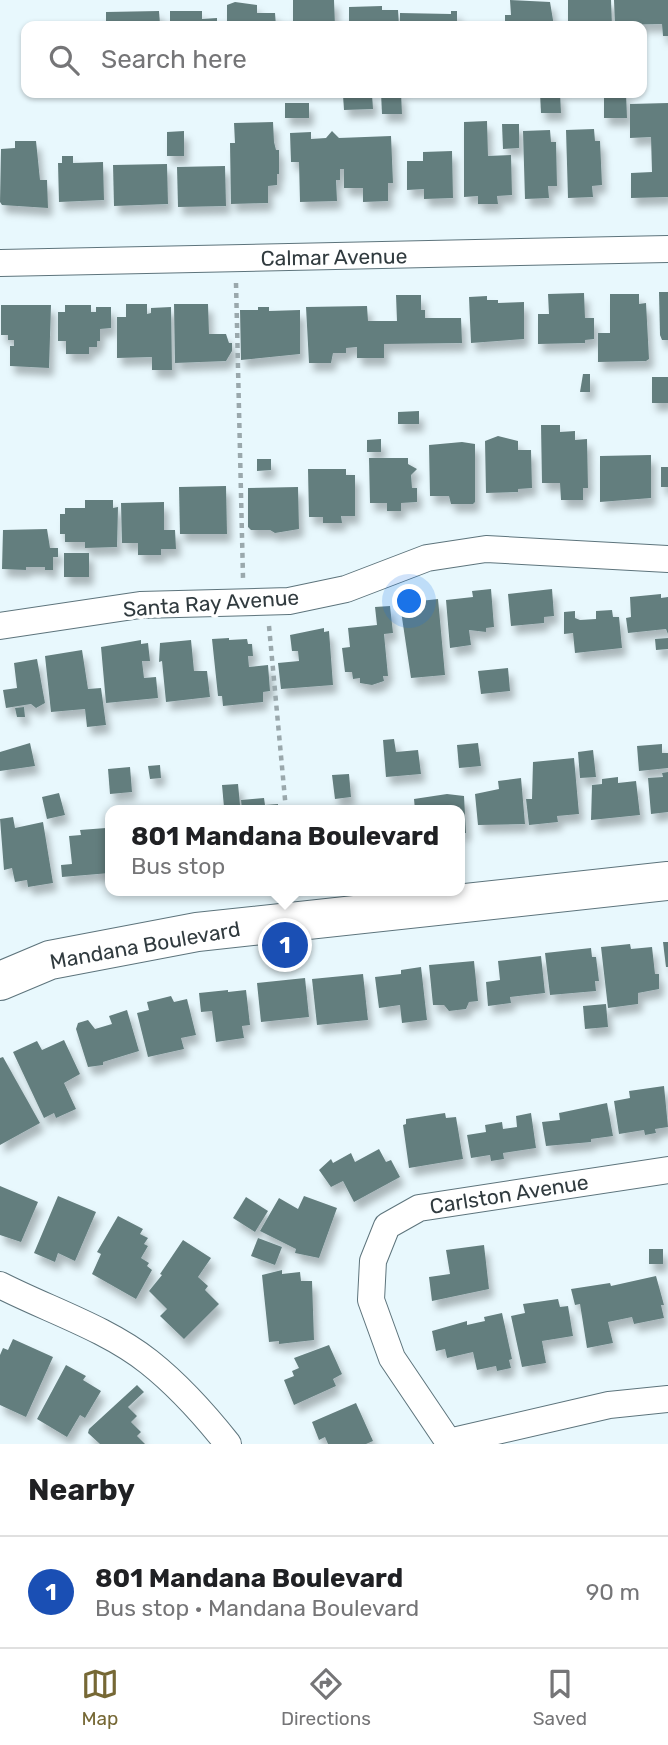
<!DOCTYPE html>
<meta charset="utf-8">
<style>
:root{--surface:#fff;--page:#f2f2f2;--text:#202124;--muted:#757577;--line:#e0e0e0;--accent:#766835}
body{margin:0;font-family:Rubik,sans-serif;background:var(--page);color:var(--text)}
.you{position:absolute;left:410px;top:602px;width:24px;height:24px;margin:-18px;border:5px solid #fff;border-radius:50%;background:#1a73e8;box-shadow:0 0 0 10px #1a73e833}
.badge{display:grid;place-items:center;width:46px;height:46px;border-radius:50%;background:var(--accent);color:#fff;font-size:23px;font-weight:700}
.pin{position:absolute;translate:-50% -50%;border:4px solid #fff;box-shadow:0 2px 7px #0006}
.popup{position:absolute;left:105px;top:805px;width:360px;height:91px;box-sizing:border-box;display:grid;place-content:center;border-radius:14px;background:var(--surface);filter:drop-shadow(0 2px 5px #0005);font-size:23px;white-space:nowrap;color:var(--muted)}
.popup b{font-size:26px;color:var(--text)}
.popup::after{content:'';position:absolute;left:50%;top:100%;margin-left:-14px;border:14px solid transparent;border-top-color:var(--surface)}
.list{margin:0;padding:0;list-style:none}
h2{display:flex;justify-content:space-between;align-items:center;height:91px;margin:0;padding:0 28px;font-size:30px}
h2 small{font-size:23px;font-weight:400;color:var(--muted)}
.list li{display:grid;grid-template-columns:46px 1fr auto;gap:21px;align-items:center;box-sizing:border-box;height:112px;padding:0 28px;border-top:2px solid var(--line)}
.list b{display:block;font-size:26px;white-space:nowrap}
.list p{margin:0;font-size:23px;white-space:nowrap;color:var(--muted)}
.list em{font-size:23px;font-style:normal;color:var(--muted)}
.icon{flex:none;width:38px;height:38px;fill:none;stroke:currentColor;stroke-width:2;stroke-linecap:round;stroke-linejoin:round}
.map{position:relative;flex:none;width:668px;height:1444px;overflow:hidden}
.search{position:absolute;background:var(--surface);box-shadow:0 2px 5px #0004;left:21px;right:21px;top:21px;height:77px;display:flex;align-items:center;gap:18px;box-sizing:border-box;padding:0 24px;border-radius:14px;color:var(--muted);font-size:26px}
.sheet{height:203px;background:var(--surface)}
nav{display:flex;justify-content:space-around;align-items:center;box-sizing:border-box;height:98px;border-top:2px solid var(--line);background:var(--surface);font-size:19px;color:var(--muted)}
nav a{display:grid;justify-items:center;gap:4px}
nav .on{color:var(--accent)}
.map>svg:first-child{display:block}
</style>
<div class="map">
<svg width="668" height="1444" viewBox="0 0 668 1444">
<defs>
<filter id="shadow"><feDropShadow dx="4.5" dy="8" stdDeviation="3.5" flood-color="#0004"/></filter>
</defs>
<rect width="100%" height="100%" fill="#e8f8fd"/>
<g fill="#647e7e" filter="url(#shadow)">
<path d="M 293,0 L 334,0 L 335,26 L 288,26 L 288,21 L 293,21 Z"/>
<path d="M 510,0 L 550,2 L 554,26 L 505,26 L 505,15 L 511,15 Z"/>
<path d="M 568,0 L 611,0 L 612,26 L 568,26 Z"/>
<path d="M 614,0 L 668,0 L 668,36 L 663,36 L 662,24 L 615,25 Z"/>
<path d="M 235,2 L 257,5 L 257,13 L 275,13 L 276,26 L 227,26 L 227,5 Z"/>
<path d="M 382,6 L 382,10 L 398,10 L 399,26 L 349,26 L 349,7 Z"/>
<path d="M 159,11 L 160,24 L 157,26 L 106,25 L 106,12 Z"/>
<path d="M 170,11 L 202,11 L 202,19 L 217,18 L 217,26 L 170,26 Z"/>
<path d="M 451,11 L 457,11 L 457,26 L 400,26 L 400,13 L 451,14 Z"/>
<path d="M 381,93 L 401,93 L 402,114 L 382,114 Z"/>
<path d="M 540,93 L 560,93 L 561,113 L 541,113 Z"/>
<path d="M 604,93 L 626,93 L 627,118 L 604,118 Z"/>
<path d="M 372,94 L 373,109 L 344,110 L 343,95 Z"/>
<rect x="285" y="103" width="24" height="15"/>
<path d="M 668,103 L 668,197 L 631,198 L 631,173 L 652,172 L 651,137 L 630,138 L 630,104 Z"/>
<path d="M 487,121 L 488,156 L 511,155 L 512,195 L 497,196 L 498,204 L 478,204 L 478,196 L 464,197 L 464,122 Z"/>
<path d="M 273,122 L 274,142 L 276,150 L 279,150 L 279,174 L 277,174 L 277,185 L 268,186 L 268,203 L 231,204 L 230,143 L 235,143 L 234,123 Z"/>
<path d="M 502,124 L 519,124 L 519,148 L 503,149 Z"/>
<path d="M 594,129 L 595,141 L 600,141 L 602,185 L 592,186 L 593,197 L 568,198 L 566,130 Z"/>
<path d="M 550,130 L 551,142 L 556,142 L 557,186 L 548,186 L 549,198 L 525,199 L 523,131 Z"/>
<path d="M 184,131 L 184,156 L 167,156 L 167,132 Z"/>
<path d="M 332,131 L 339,138 L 391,136 L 393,183 L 388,183 L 388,201 L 363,202 L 363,188 L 344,188 L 344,169 L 340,169 L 340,180 L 336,180 L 337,201 L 300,202 L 299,162 L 291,162 L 290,133 L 311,132 L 311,139 L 326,138 Z"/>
<path d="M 15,141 L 36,141 L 40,180 L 47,180 L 48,208 L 2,205 L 0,202 L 1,149 L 15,148 Z"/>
<path d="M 452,151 L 453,198 L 424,199 L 424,189 L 407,190 L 407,161 L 423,161 L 423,152 Z"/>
<path d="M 62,156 L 73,156 L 73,163 L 103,162 L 104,200 L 59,202 L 58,163 L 62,163 Z"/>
<path d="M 167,164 L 168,204 L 114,206 L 113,165 Z"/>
<path d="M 225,166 L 226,206 L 178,207 L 177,167 Z"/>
<path d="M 659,292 L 668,292 L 668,340 L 662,340 L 660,335 Z"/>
<path d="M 584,293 L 585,318 L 594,318 L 594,339 L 585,340 L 585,343 L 538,344 L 538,314 L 549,314 L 548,294 Z"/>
<path d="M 610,294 L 639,294 L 639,304 L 646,303 L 649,359 L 646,361 L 598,362 L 598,333 L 610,333 Z"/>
<path d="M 396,295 L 421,295 L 421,310 L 425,310 L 425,318 L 461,318 L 462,343 L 384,344 L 384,358 L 357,358 L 357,347 L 346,348 L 346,353 L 333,353 L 331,363 L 309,363 L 306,307 L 367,306 L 368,321 L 397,321 Z"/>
<path d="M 487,296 L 487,300 L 498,300 L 498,303 L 524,302 L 524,339 L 471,343 L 469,297 Z"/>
<path d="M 126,304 L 147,304 L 147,314 L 151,313 L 151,308 L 171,307 L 172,370 L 152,370 L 152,357 L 117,358 L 117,317 L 126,317 Z"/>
<path d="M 174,304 L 208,304 L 209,334 L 226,334 L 229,343 L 232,343 L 232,351 L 226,361 L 175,363 Z"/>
<path d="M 1,305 L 51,305 L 49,368 L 10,366 L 10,346 L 14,346 L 14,340 L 8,340 L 8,335 L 1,335 Z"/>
<path d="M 65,305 L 91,305 L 91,312 L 96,312 L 96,307 L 111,307 L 111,328 L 100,329 L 100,341 L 97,341 L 97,347 L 89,347 L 89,354 L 66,354 L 66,341 L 58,341 L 58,312 L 65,312 Z"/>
<path d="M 258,307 L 269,307 L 269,311 L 300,310 L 300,354 L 241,360 L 240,310 L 258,310 Z"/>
<path d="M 583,374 L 590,374 L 590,392 L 580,392 Z"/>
<rect x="652" y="377" width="16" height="26"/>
<path d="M 419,411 L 419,424 L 398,424 L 398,412 Z"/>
<path d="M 541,425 L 560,425 L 560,432 L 575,431 L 575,440 L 587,439 L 588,488 L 583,488 L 583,500 L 561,500 L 560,483 L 542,483 Z"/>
<path d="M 498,436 L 518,441 L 518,450 L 531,450 L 532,488 L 518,489 L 518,492 L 486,493 L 485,441 Z"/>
<path d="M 381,439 L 381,452 L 367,452 L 367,440 Z"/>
<path d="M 462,442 L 475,444 L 475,502 L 473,504 L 451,504 L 449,496 L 430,496 L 429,445 Z"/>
<path d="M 651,455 L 651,498 L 600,502 L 600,456 Z"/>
<path d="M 369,458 L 408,458 L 408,464 L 417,469 L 411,475 L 412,488 L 417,488 L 417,502 L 401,503 L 401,511 L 387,511 L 387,503 L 370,503 Z"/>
<path d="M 257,459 L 271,459 L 271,470 L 257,471 Z"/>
<rect x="661" y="467" width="7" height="20"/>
<path d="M 308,469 L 346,469 L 346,475 L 355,475 L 355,516 L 341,516 L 342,523 L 323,523 L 323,517 L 309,517 Z"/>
<path d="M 226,486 L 227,534 L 180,534 L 179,487 Z"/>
<path d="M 298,487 L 299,529 L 275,533 L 270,530 L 251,530 L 248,527 L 248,488 Z"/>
<path d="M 85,500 L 113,500 L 113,508 L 118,507 L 117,547 L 85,548 L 85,542 L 65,542 L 65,534 L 60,534 L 60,514 L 65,514 L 65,508 L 85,508 Z"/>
<path d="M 164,502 L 164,530 L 175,530 L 176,549 L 161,549 L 161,555 L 138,555 L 138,543 L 122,543 L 121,503 Z"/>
<path d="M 47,529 L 50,548 L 58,548 L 58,557 L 53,557 L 53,570 L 45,570 L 45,567 L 26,567 L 26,570 L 2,569 L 3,530 Z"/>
<rect x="64" y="553" width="25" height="24"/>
<path d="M 491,589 L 494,627 L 486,628 L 486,632 L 469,630 L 471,645 L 450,648 L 446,600 L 473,597 L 472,591 Z"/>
<path d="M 552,589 L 554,616 L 544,617 L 544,623 L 511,626 L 508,594 Z"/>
<path d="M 661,594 L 661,598 L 668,597 L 668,634 L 666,629 L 628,633 L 626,618 L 631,617 L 630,597 Z"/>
<path d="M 438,599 L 445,675 L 411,678 L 401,611 L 420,610 L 420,601 Z"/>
<path d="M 390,606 L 393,633 L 384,634 L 388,676 L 383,676 L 384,681 L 372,685 L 360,683 L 360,678 L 353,679 L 352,672 L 345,672 L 342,648 L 350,647 L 348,628 L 377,625 L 375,607 Z"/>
<path d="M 612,610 L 613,617 L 619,617 L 622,648 L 575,653 L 573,633 L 564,634 L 564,612 L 575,611 L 575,618 L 580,620 L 596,619 L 596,611 Z"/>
<path d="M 324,628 L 324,632 L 329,631 L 333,685 L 281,689 L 278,663 L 299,661 L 298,651 L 292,651 L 290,635 Z"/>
<path d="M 229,638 L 229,640 L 247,639 L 248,644 L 252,644 L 253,656 L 248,656 L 249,667 L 268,665 L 270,691 L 263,692 L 263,702 L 223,706 L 222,696 L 218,696 L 212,639 Z"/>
<path d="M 668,638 L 668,649 L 656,650 L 655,639 Z"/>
<path d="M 141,640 L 141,644 L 148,643 L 150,661 L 142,661 L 144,678 L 156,677 L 158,698 L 106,703 L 101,647 Z"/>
<path d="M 191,640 L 194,671 L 207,671 L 210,697 L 166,702 L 162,661 L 159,662 L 160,643 Z"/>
<path d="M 82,650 L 88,689 L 101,688 L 106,725 L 87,727 L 85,709 L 51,712 L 45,656 Z"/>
<path d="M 37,659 L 45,703 L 36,708 L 31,704 L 6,708 L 3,690 L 17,688 L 14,663 Z"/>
<path d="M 508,668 L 510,691 L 481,694 L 478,671 Z"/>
<path d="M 24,707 L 25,717 L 17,717 L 15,708 Z"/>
<path d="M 394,739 L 396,752 L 418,750 L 421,774 L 386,777 L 383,740 Z"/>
<path d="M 30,743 L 35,766 L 0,771 L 0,752 Z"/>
<path d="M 478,743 L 481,766 L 459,768 L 457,745 Z"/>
<path d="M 662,744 L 662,753 L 668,753 L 668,768 L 639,771 L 637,746 Z"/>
<path d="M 593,750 L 596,777 L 580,778 L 578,752 Z"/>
<path d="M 574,758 L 579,814 L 557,816 L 558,822 L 529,825 L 526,799 L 532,799 L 533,762 Z"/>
<path d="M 160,765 L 161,778 L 150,779 L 148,766 Z"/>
<path d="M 130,767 L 132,792 L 110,794 L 108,769 Z"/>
<path d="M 668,772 L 668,812 L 651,814 L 648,778 L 663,777 L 662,773 Z"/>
<path d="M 349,774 L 351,797 L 335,799 L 332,775 Z"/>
<path d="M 618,777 L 618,783 L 636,781 L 640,815 L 591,820 L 592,785 L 602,784 L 602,779 Z"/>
<path d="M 521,778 L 525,824 L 478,825 L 475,794 L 499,789 L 498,781 Z"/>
<path d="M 238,784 L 240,805 L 224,807 L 222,785 Z"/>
<path d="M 59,793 L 65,815 L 47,819 L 42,797 Z"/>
<path d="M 447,794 L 464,796 L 466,833 L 460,833 L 460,810 L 415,810 L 414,799 Z"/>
<path d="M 264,798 L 265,805 L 278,804 L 278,810 L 242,810 L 241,800 Z"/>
<path d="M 398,805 L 398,810 L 360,810 L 360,808 Z"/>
<path d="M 13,817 L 15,828 L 43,822 L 53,883 L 28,887 L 27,880 L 15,882 L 12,868 L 4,870 L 0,819 Z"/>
<path d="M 106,828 L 110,873 L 62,877 L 61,865 L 72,864 L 69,836 L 81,835 L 80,830 Z"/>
<path d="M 663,942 L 668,942 L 668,967 L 666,967 Z"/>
<path d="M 630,944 L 631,949 L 652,947 L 655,974 L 659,974 L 659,989 L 638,993 L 638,1004 L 608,1008 L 601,947 Z"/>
<path d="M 591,948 L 592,957 L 596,957 L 599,981 L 595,981 L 596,991 L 550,995 L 545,953 Z"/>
<path d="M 541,956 L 545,993 L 510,997 L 511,1003 L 488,1006 L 486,982 L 500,980 L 498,961 Z"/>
<path d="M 474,961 L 478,1001 L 469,1002 L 466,1009 L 449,1011 L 444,1005 L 433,1005 L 429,965 Z"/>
<path d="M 421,967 L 427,1020 L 402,1023 L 400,1005 L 379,1008 L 375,977 L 401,974 L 401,970 Z"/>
<path d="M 363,974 L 368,1020 L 317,1025 L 312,979 Z"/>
<path d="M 305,978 L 309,1017 L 261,1022 L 257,983 Z"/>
<path d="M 228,990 L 228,992 L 246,990 L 250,1025 L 242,1026 L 244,1038 L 216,1042 L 212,1011 L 201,1012 L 199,993 Z"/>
<path d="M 171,996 L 174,1002 L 187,999 L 196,1035 L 181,1038 L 184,1049 L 148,1057 L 137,1013 L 149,1010 L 147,1002 Z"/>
<path d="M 606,1004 L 608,1027 L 585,1029 L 583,1006 Z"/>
<path d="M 127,1010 L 139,1051 L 103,1062 L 103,1065 L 88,1067 L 76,1029 L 78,1023 L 88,1020 L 95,1029 L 112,1024 L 109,1016 Z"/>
<path d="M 64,1040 L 80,1074 L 64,1083 L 76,1109 L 56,1118 L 54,1113 L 44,1118 L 13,1052 L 37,1041 L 42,1050 Z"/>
<path d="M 3,1057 L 40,1123 L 0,1145 L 0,1058 Z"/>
<path d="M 664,1086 L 668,1127 L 655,1129 L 656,1133 L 645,1135 L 644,1130 L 619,1134 L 614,1101 L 630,1098 L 629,1091 Z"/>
<path d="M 607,1103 L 613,1136 L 591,1139 L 591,1142 L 546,1146 L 542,1122 L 560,1120 L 559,1113 Z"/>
<path d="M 445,1113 L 446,1118 L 456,1117 L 463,1159 L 409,1168 L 403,1125 L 406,1124 L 406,1119 Z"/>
<path d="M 531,1113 L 536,1148 L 503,1153 L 504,1159 L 491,1161 L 490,1155 L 471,1158 L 467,1135 L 486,1132 L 485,1125 L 502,1122 L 503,1129 L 517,1127 L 516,1116 Z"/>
<path d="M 379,1149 L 386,1162 L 391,1160 L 400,1177 L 354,1202 L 343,1181 L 331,1187 L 319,1170 L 331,1159 L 333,1163 L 351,1153 L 355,1162 Z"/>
<path d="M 0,1186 L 38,1202 L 21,1242 L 0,1235 Z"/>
<path d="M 58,1196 L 96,1212 L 75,1261 L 58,1253 L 55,1262 L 34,1253 Z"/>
<path d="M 304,1196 L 337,1208 L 319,1258 L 295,1253 L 296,1249 L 260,1231 L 279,1198 L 298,1209 Z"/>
<path d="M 246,1197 L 268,1211 L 255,1232 L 233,1218 Z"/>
<path d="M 118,1216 L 143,1229 L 140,1234 L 148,1238 L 144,1244 L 148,1246 L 141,1258 L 149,1263 L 147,1266 L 152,1270 L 136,1299 L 92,1274 L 101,1254 L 97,1252 Z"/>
<path d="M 258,1238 L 282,1247 L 275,1265 L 251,1256 Z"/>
<path d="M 183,1240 L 211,1258 L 198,1277 L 208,1286 L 205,1290 L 219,1304 L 184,1339 L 160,1316 L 167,1309 L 149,1291 L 162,1275 L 160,1274 Z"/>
<path d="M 484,1245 L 489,1289 L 432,1301 L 429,1277 L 450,1274 L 446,1250 Z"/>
<rect x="649" y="1249" width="14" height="15"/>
<path d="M 282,1270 L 282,1274 L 300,1272 L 301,1281 L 312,1281 L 314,1340 L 279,1344 L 279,1341 L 269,1342 L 262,1275 Z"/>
<path d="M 656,1276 L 664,1305 L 661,1305 L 664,1318 L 634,1324 L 632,1317 L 608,1322 L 613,1343 L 587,1348 L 580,1304 L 575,1305 L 571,1289 L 610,1283 L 611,1286 Z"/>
<path d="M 558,1299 L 560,1307 L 568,1306 L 573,1336 L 542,1341 L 546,1363 L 522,1367 L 511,1316 L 525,1313 L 523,1304 Z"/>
<path d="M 502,1313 L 512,1359 L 509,1360 L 511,1368 L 497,1371 L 496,1366 L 477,1370 L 473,1352 L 447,1358 L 445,1349 L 436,1351 L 432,1331 L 467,1321 L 467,1325 L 485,1321 L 484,1317 Z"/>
<path d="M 13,1339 L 53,1357 L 26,1417 L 0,1405 L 0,1355 L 3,1348 L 8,1350 Z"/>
<path d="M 329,1345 L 342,1374 L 333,1379 L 336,1386 L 294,1405 L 284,1380 L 294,1376 L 292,1371 L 299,1368 L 294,1358 Z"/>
<path d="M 66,1365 L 86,1376 L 83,1380 L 101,1391 L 85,1418 L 80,1415 L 67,1437 L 37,1419 Z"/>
<path d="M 137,1385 L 144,1392 L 128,1407 L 137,1416 L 131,1422 L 141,1432 L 137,1436 L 145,1444 L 100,1444 L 88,1433 L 89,1429 Z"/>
<path d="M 356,1403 L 373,1441 L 366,1444 L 328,1444 L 325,1437 L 319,1440 L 312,1422 Z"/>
</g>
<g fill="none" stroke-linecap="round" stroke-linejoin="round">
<g stroke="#5d747c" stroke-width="28">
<g id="street">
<path d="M 0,263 L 668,249"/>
<path d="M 0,626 L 140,605 L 289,601 L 346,589 L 427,558 L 486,549 L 668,559"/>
<path d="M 0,1285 C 49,1310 106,1328 149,1362 C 178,1385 205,1415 228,1444"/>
<path d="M 449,1442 L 609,1405 L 668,1399"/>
<path d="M 450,1444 L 392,1358 L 371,1300 L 373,1261 L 387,1226 L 419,1208 L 668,1170"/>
</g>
</g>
<g stroke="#5d747c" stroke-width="40">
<path id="secondary" d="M 0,981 L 50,960 L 197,932 L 668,881"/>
</g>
<g stroke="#9aa8ac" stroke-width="4.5" stroke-dasharray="5 5" stroke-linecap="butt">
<path d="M 236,283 L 243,578"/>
<path d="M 269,626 L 286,810"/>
</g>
<use href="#street" stroke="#fff" stroke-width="26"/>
<use href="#secondary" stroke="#fff" stroke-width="38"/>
</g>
<g text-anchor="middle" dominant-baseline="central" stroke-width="7" stroke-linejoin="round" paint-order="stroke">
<g font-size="21" fill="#313b3f" stroke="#fff">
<text transform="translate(334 257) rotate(-1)">Calmar Avenue</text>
<text transform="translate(211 603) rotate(-4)">Santa Ray Avenue</text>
<text transform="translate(145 945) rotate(-10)">Mandana Boulevard</text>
<text transform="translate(509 1194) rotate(-9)">Carlston Avenue</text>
</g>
</g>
</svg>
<div class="you"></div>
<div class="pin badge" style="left:285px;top:945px;background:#1a4fb4">1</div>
<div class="popup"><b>801 Mandana Boulevard</b>Bus stop</div>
<div class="search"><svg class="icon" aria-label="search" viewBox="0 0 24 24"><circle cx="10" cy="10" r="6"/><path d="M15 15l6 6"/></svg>Search here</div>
</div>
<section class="sheet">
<h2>Nearby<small></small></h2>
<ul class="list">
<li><span class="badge" style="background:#1a4fb4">1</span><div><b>801 Mandana Boulevard</b><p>Bus stop · Mandana Boulevard</p></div><em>90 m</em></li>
</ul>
</section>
<nav>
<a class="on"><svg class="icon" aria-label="map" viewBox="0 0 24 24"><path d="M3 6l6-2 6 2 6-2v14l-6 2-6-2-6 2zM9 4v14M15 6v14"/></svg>Map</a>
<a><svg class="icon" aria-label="directions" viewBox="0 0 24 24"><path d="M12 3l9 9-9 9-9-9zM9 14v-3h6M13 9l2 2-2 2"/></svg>Directions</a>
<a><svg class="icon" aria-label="saved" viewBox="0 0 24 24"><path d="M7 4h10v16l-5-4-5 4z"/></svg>Saved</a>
</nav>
